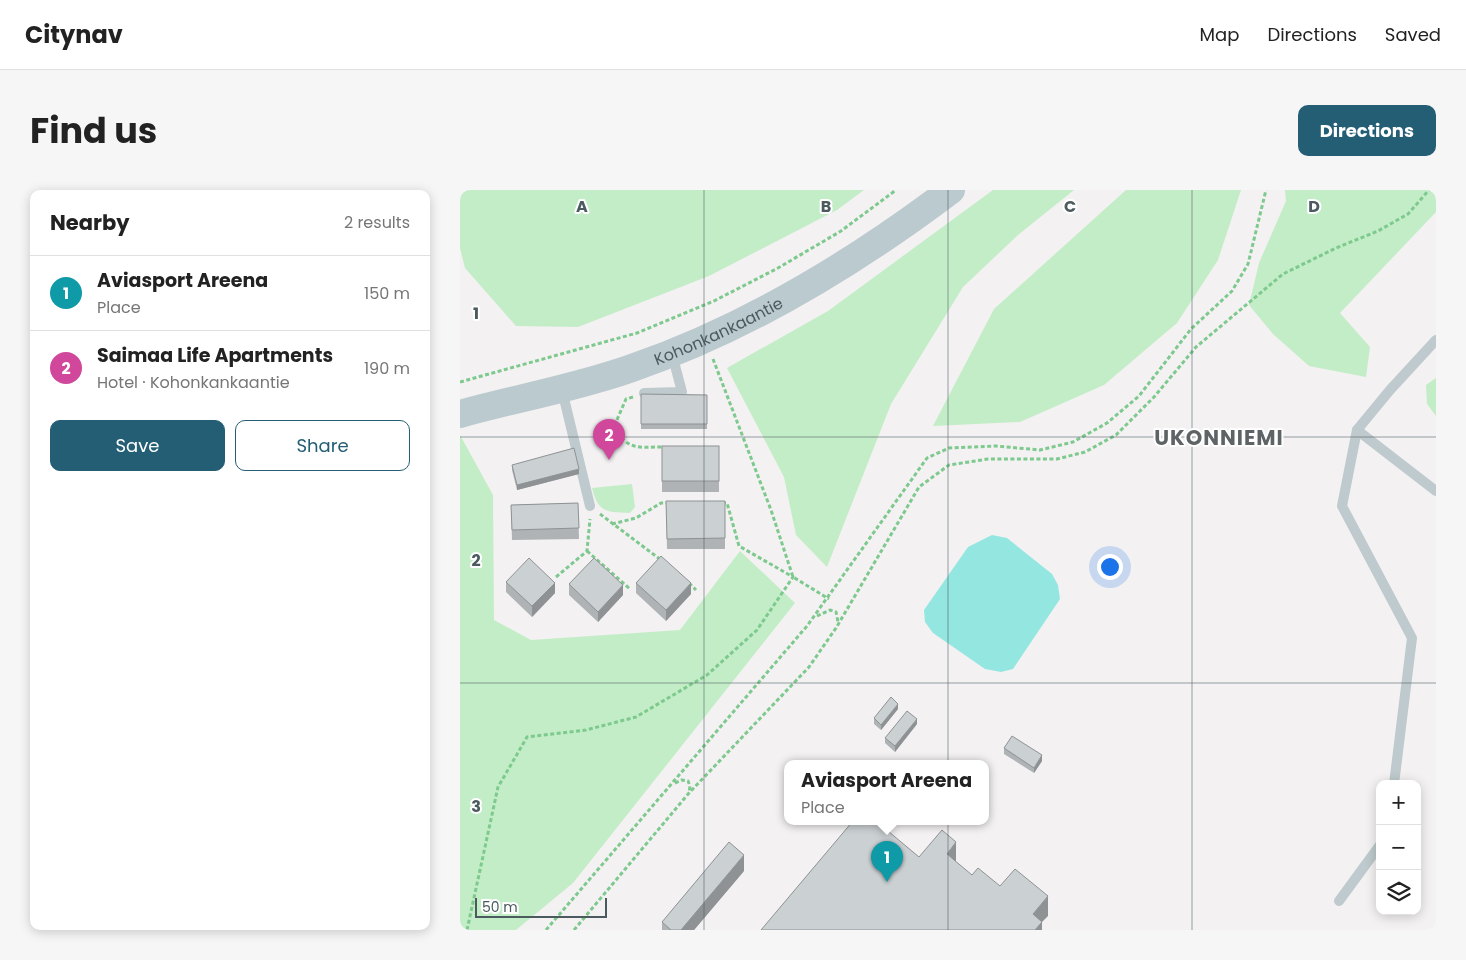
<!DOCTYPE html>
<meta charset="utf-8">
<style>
:root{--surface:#fff;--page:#f6f6f6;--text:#222;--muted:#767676;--line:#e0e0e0;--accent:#235e75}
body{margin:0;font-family:Poppins,sans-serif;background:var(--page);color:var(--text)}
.controls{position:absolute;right:15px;bottom:15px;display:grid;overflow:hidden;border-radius:10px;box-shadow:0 2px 12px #0003}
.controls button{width:45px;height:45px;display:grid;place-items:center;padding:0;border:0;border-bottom:1px solid var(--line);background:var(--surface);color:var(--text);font:25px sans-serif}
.scale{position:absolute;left:15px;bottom:12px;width:132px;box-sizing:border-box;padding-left:5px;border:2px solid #4a5a5e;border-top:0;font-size:14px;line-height:18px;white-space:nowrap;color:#4a5a5e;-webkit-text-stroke:4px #fff;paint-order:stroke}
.you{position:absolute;left:649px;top:376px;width:18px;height:18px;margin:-12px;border:4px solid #fff;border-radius:50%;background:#1a73e8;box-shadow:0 0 0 8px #1a73e833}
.badge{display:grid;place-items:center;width:32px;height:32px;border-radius:50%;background:var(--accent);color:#fff;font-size:16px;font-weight:700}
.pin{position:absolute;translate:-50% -41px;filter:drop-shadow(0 1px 2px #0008)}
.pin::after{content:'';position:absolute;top:26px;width:18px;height:15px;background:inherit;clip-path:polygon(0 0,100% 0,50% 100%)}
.popup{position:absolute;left:324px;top:570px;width:205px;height:65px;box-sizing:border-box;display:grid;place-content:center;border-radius:10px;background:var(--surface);filter:drop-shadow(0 1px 4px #0005);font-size:16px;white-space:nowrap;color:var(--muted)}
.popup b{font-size:19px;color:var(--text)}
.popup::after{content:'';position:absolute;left:50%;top:100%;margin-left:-10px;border:10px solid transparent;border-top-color:var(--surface)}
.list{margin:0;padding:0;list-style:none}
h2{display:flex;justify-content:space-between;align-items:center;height:65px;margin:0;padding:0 20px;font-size:21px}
h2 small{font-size:16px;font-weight:400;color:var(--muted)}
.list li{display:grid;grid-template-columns:32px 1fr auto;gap:15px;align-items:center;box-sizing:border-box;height:75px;padding:0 20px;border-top:1px solid var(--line)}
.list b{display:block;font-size:19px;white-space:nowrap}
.list p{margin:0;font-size:16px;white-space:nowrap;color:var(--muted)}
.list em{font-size:16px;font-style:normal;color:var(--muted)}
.actions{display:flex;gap:10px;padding:15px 20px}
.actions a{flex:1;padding:11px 0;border:1px solid var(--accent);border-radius:10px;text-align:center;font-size:18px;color:var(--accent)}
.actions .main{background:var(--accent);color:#fff}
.icon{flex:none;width:28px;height:28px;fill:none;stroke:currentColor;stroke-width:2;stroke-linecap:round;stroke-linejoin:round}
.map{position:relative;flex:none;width:976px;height:740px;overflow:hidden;border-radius:10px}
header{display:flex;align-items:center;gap:30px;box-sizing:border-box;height:70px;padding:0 25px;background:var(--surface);border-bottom:1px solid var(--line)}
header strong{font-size:24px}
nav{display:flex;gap:28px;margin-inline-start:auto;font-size:18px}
.intro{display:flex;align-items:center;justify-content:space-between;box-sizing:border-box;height:120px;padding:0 30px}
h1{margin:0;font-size:35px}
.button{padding:12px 22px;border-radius:10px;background:var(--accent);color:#fff;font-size:18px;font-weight:700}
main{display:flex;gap:30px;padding:0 30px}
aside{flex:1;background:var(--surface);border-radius:10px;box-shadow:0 2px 12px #0003}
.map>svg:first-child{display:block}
</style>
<header>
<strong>Citynav</strong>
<nav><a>Map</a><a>Directions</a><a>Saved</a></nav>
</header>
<div class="intro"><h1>Find us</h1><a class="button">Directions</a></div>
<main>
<aside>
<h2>Nearby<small>2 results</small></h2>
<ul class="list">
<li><span class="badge" style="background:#0f9aa8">1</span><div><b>Aviasport Areena</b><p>Place</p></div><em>150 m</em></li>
<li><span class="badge" style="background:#d1479c">2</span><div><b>Saimaa Life Apartments</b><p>Hotel · Kohonkankaantie</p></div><em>190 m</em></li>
</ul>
<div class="actions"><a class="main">Save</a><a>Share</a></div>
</aside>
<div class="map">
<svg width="976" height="740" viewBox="0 0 976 740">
<rect width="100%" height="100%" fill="#f3f1f2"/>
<g fill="#c3edc7">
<path d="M 0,0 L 404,0 L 377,20 L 249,86 L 118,137 L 56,136 L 5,78 L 0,58 Z"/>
<path d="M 533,0 L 614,0 L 558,45 L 503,97 L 431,214 L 367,377 L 336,345 L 324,287 L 267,178 L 368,121 Z"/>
<path d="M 666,0 L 781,0 L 758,70 L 717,133 L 644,195 L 560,232 L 473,236 L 534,119 Z"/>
<path d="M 825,0 L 976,0 L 976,22 L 880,123 L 910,157 L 906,187 L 849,176 L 813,144 L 789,115 L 799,73 L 826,11 Z"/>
<path d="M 976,188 L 976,226 L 967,214 L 966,195 Z"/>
<path d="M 0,245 L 33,305 L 34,430 L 71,450 L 220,440 L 280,361 L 335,413 L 113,693 L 56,740 L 0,740 Z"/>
<path d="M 172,294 L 175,317 L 170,323 C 147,322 138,323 132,298 Z"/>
</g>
<path fill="#93e7e0" d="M 532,345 L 547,348 L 592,384 L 598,395 L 600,409 L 553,479 L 541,482 L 525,479 L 473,443 L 465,432 L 464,420 L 508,357 Z"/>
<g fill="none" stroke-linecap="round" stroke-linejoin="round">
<g stroke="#7dc98e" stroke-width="3" stroke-dasharray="4 2.5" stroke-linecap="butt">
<path d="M 253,169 L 311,320 L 333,387 L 369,409"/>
<path d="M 0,192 L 177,143 L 254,111 L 318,78 L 381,41 L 436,0"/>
<path d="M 173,207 L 166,209 L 153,239 C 171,261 177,257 204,257"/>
<path d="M 140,324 L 201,370"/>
<path d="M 152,334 L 176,328 L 201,313 L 209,313"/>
<path d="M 127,361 L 170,399"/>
<path d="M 96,387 L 127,361 L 130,329"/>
<path d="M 229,393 L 236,400"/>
<path d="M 357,426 L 370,420 L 376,422 L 378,432"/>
<path d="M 215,593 L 222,590 L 228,591 L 230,596 L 229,603"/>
<path d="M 7,740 L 38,597 L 67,547 L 126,540 L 176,527 L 247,485 L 297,440 L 333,387 L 279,356 L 267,313 L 262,313"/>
<path d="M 86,740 L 347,436 L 467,268 L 489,258 L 536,256 L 580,260 L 613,252 L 647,233 L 679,206 L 731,139 L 772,101 L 788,74 L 806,0"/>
<path d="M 114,740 L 229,603 L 349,477 L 376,438 L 459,297 L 489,275 L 528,269 L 597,269 L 625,262 L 656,245 L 694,207 L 736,157 L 823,84 L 876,58 L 918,41 L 948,24 L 969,0"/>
</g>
<g stroke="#becacd" stroke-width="10">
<path d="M 102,200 L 130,316"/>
<path d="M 184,203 L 222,202 L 212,164"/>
<path d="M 897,240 L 976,301"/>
<path d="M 934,594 L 952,448 L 882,316 L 897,240 L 930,200 L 976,150"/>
<path d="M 879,711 L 920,655"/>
</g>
<path stroke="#bbcace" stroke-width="28" id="s1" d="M 0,224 C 57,208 116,198 172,178 C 288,138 393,74 491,0"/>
</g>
<g fill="#afb3b5">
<path d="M 181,204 L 247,205 L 247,239 L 181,239 Z"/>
<rect x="202" y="256" width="57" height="46"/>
<path d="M 52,275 L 119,284 L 57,300 L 52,280 Z"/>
<path d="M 206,311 L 265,311 L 265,359 L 207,359 Z"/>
<path d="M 118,313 L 119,349 L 52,350 L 51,315 Z"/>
<path d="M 46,392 L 95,403 L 72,427 L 46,402 Z"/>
<path d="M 176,393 L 231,404 L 206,431 L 176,403 Z"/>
<path d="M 109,394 L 163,405 L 138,432 L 109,405 Z"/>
<path d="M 438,519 L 421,540 L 414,534 L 414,528 Z"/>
<path d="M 457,534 L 435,562 L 425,553 L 425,548 Z"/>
<path d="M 544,558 L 582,571 L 574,583 L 544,564 Z"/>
<path d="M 284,681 L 234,740 L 202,740 L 202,732 Z"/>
</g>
<g fill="#8e9294">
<path d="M 119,279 L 119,284 L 57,300 L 57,295 Z"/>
<path d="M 95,393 L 95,403 L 72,427 L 72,416 Z"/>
<path d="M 231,393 L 231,404 L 206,431 L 206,420 Z"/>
<path d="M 163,395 L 163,405 L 138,432 L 138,422 Z"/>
<path d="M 438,514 L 438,519 L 421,540 L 421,535 Z"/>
<path d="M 457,529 L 457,534 L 435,562 L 435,556 Z"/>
<path d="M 582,565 L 582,571 L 574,583 L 574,578 Z"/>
<path d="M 496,652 L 496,672 L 487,664 Z"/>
<path d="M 284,665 L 284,681 L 234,740 L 221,740 Z"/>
<path d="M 588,706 L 588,726 L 582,732 L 582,740 L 573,740 L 573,724 Z"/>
</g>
<g fill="#cbd0d3" stroke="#8e9294">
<path d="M 181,204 L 247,205 L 247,234 L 181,234 Z"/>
<rect x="202" y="256" width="57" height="35"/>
<path d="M 114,258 L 119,279 L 57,295 L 52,275 Z"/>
<path d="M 206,311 L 265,311 L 265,348 L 207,349 Z"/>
<path d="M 118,313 L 119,338 L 52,340 L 51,315 Z"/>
<path d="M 201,366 L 231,393 L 206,420 L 176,393 Z"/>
<path d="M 69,368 L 95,393 L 72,416 L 46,392 Z"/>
<path d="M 134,368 L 163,395 L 138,422 L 109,394 Z"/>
<path d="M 431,507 L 438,514 L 421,535 L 414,528 Z"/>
<path d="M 447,521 L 457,529 L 435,556 L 425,548 Z"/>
<path d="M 552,546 L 582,565 L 574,578 L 544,558 Z"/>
<path d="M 393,631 L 416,631 L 459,667 L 482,640 L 496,652 L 487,664 L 512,685 L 518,678 L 540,696 L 555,679 L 588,706 L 573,724 L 582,732 L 575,740 L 301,740 Z"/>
<path d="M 269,652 L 284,665 L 221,740 L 211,740 L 202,732 Z"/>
</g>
<path fill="none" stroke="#4a5a5e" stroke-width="1" stroke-opacity="0.55" d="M 244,0 L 244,740M 488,0 L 488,740M 732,0 L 732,740M 0,247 L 976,247M 0,493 L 976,493"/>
<g text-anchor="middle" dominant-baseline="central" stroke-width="4" stroke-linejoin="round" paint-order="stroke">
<g font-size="16" fill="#4a5a5e" stroke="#fff">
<text stroke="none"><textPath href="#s1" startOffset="272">Kohonkankaantie</textPath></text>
</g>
<g font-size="21" font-weight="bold" letter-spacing="1" fill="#5e6466" stroke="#fff">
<text x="759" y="247">UKONNIEMI</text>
</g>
</g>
<g font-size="16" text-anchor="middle" font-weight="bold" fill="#4a5a5e" stroke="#fff" stroke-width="4" stroke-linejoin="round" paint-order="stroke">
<text x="122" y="22">A</text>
<text x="366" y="22">B</text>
<text x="610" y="22">C</text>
<text x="854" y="22">D</text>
<text x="16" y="129">1</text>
<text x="16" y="376">2</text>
<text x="16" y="622">3</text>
</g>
</svg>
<div class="controls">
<button>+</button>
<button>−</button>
<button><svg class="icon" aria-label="layers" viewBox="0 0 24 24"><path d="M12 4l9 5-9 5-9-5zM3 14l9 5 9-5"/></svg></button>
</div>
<div class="scale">50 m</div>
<div class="you"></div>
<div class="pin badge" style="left:427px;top:692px;background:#0f9aa8">1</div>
<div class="popup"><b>Aviasport Areena</b>Place</div>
<div class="pin badge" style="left:149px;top:270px;background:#d1479c">2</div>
</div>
</main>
